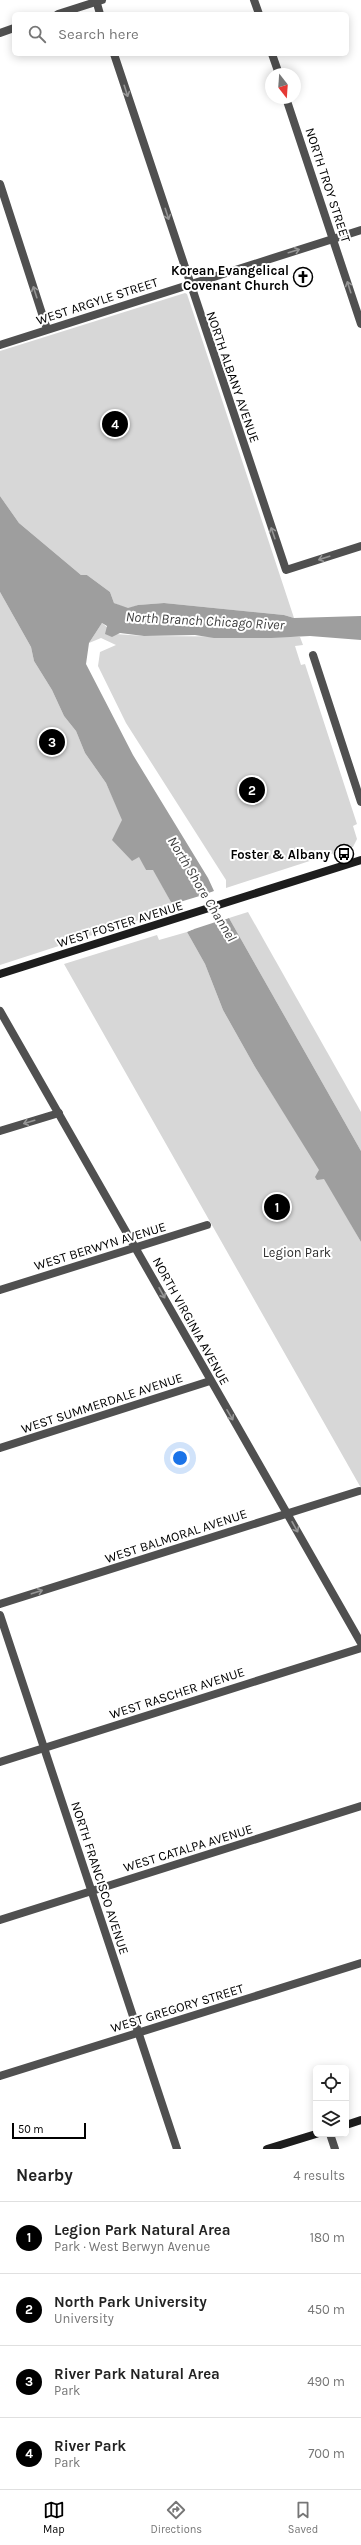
<!DOCTYPE html>
<meta charset="utf-8">
<style>
:root{--surface:#fff;--page:#f2f2f2;--text:#222;--muted:#767676;--line:#e0e0e0;--accent:#000}
body{margin:0;font-family:Karla,sans-serif;background:var(--page);color:var(--text)}
.controls{position:absolute;right:12px;bottom:12px;display:grid;overflow:hidden;border-radius:6px;box-shadow:0 2px 10px #0003}
.controls button{width:36px;height:36px;display:grid;place-items:center;padding:0;border:0;border-bottom:1px solid var(--line);background:var(--surface);color:var(--text);font:20px sans-serif}
.compass{position:absolute;left:265px;top:68px;width:36px;height:36px;border-radius:50%;background:var(--surface);box-shadow:0 2px 10px #0003;rotate:163deg}
.scale{position:absolute;left:12px;bottom:10px;width:74px;box-sizing:border-box;padding-left:4px;border:2px solid #000;border-top:0;font-size:11px;line-height:14px;white-space:nowrap;color:#000;-webkit-text-stroke:3px #fff;paint-order:stroke}
.you{position:absolute;left:180px;top:1458px;width:14px;height:14px;margin:-10px;border:3px solid #fff;border-radius:50%;background:#1a73e8;box-shadow:0 0 0 6px #1a73e833}
.badge{display:grid;place-items:center;width:26px;height:26px;border-radius:50%;background:var(--accent);color:#fff;font-size:13px;font-weight:700}
.pin{position:absolute;translate:-50% -50%;border:2px solid #fff;box-shadow:0 1px 4px #0006}
.list{margin:0;padding:0;list-style:none}
h2{display:flex;justify-content:space-between;align-items:center;height:52px;margin:0;padding:0 16px;font-size:17px}
h2 small{font-size:13px;font-weight:400;color:var(--muted)}
.list li{display:grid;grid-template-columns:26px 1fr auto;gap:12px;align-items:center;box-sizing:border-box;height:72px;padding:0 16px;border-top:1px solid var(--line)}
.list b{display:block;font-size:15px;white-space:nowrap}
.list p{margin:0;font-size:13px;white-space:nowrap;color:var(--muted)}
.list em{font-size:13px;font-style:normal;color:var(--muted)}
.icon{flex:none;width:22px;height:22px;fill:none;stroke:currentColor;stroke-width:2;stroke-linecap:round;stroke-linejoin:round}
.map{position:relative;flex:none;width:361px;height:2149px;overflow:hidden}
.search{position:absolute;background:var(--surface);box-shadow:0 2px 10px #0003;left:12px;right:12px;top:12px;height:44px;display:flex;align-items:center;gap:10px;box-sizing:border-box;padding:0 14px;border-radius:6px;color:var(--muted);font-size:15px}
.sheet{height:340px;background:var(--surface)}
nav{display:flex;justify-content:space-around;align-items:center;box-sizing:border-box;height:56px;border-top:1px solid var(--line);background:var(--surface);font-size:11px;color:var(--muted)}
nav a{display:grid;justify-items:center;gap:2px}
nav .on{color:var(--accent)}
.map>svg:first-child{display:block}
</style>
<div class="map">
<svg width="361" height="2149" viewBox="0 0 361 2149">
<rect width="100%" height="100%" fill="#fff"/>
<g fill="#d7d7d7">
<path d="M 185,293 L 187,294 L 294,618 L 284,615 L 164,603 L 138,605 L 128,609 L 114,603 L 110,592 L 87,575 L 81,575 L 19,523 L 0,496 L 0,351 Z"/>
<path d="M 0,592 L 31,647 L 34,661 L 52,690 L 64,716 L 76,731 L 85,753 L 106,783 L 146,870 L 153,869 L 172,904 L 144,913 L 145,918 L 0,965 Z"/>
<path d="M 102,623 L 115,634 L 144,636 L 300,637 L 303,645 L 295,646 L 301,665 L 305,664 L 357,824 L 353,826 L 357,839 L 353,847 L 226,888 L 226,880 L 126,723 L 98,666 L 100,652 L 116,645 L 101,638 L 89,643 Z"/>
<path d="M 248,912 L 361,1112 L 361,1151 L 229,918 Z"/>
<path d="M 187,932 L 205,964 L 223,1010 L 255,1067 L 320,1170 L 361,1242 L 361,1488 L 64,964 L 157,935 L 159,940 Z"/>
</g>
<path fill="#9e9e9e" d="M 0,496 L 19,523 L 81,575 L 87,575 L 110,592 L 114,603 L 128,608 L 138,605 L 164,603 L 284,615 L 294,618 L 361,616 L 361,640 L 310,636 L 271,638 L 214,638 L 195,635 L 144,636 L 120,633 L 112,637 L 105,634 L 107,626 L 102,623 L 89,643 L 86,664 L 133,755 L 208,878 L 214,891 L 206,894 L 221,921 L 229,918 L 361,1151 L 361,1242 L 324,1179 L 317,1180 L 315,1177 L 319,1170 L 255,1067 L 223,1010 L 205,964 L 187,932 L 194,929 L 179,902 L 172,904 L 153,870 L 146,870 L 139,857 L 132,861 L 112,840 L 122,820 L 106,783 L 85,753 L 76,731 L 64,716 L 52,690 L 34,661 L 31,647 L 0,592 Z"/>
<path fill="#fff" d="M 216,891 L 208,895 L 222,918 L 231,917 L 185,932 L 192,928 L 178,905 L 170,905 Z"/>
<g fill="none" stroke-linecap="round" stroke-linejoin="round">
<g stroke="#505050" stroke-width="8">
<path d="M 96,0 L 100,14"/>
<path d="M 254,0 L 259,14"/>
<path d="M 58,14 L 102,0"/>
<path d="M 0,33 L 14,28"/>
<path d="M 114,54 L 286,570 L 361,546"/>
<path d="M 272,54 L 279,74"/>
<path d="M 286,98 L 361,324"/>
<path d="M 0,184 L 47,329"/>
<path d="M 0,345 L 361,230"/>
<path d="M 313,655 L 361,802"/>
<path d="M 0,1011 L 361,1643"/>
<path d="M 0,1131 L 59,1113"/>
<path d="M 0,1290 L 207,1225"/>
<path d="M 0,1448 L 210,1381"/>
<path d="M 0,1604 L 359,1491"/>
<path d="M 0,1615 L 177,2149"/>
<path d="M 0,1762 L 361,1648"/>
<path d="M 0,1920 L 361,1806"/>
<path d="M 0,2076 L 361,1963"/>
<path d="M 330,2134 L 335,2149"/>
</g>
<g stroke="#1d1d1d" stroke-width="8">
<path d="M 0,974 L 361,860"/>
<path d="M 346,2125 L 361,2120"/>
<path d="M 267,2149 L 316,2134"/>
</g>
</g>
<defs><path id="oneway-shaft" d="M-6 0H5M1.5-3L5.5 0L1.5 3" fill="none" stroke-width="1.6" stroke-linecap="round" stroke-linejoin="round"/></defs>
<g stroke="#969696">
<use href="#oneway-shaft" transform="translate(126 91) rotate(72)"/>
<use href="#oneway-shaft" transform="translate(167 214) rotate(72)"/>
<use href="#oneway-shaft" transform="translate(294 251) rotate(-17)"/>
<use href="#oneway-shaft" transform="translate(349 287) rotate(-108)"/>
<use href="#oneway-shaft" transform="translate(35 292) rotate(-108)"/>
<use href="#oneway-shaft" transform="translate(273 533) rotate(-109)"/>
<use href="#oneway-shaft" transform="translate(324 558) rotate(162)"/>
<use href="#oneway-shaft" transform="translate(29 1122) rotate(163)"/>
<use href="#oneway-shaft" transform="translate(162 1293) rotate(61)"/>
<use href="#oneway-shaft" transform="translate(230 1415) rotate(60)"/>
<use href="#oneway-shaft" transform="translate(295 1527) rotate(61)"/>
<use href="#oneway-shaft" transform="translate(37 1592) rotate(-18)"/>
</g>
<defs>
<g id="church-ring" transform="scale(1)"><circle r="9.5" fill="#fff" stroke="#000" stroke-width="1.5"/><path d="M-1.2-6h2.4v3.5h3.3v2.4h-3.3V6h-2.4V-.1h-3.3v-2.4h3.3Z" fill="#000"/></g>
<g id="bus-ring" transform="scale(1)"><circle r="9.5" fill="#fff" stroke="#000" stroke-width="1.5"/><path d="M-5-6H5V4H4V6H2V4H-2V6H-4V4H-5ZM-3.5-4V0h7V-4ZM-3.5 1.2v1.5H-2V1.2ZM2 1.2v1.5H3.5V1.2Z" fill="#000"/></g>
</defs>
<g fill-rule="evenodd">
<use href="#church-ring" x="303" y="277"/>
<use href="#bus-ring" x="344" y="854"/>
</g>
<g text-anchor="middle" dominant-baseline="central" stroke-width="4" stroke-linejoin="round" paint-order="stroke">
<g font-size="13" fill="#000" stroke="#fff">
<text transform="translate(328 185) rotate(72)">NORTH TROY STREET</text>
<text transform="translate(97 301) rotate(-18)">WEST ARGYLE STREET</text>
<text transform="translate(233 377) rotate(71)">NORTH ALBANY AVENUE</text>
<text transform="translate(120 924) rotate(-17)">WEST FOSTER AVENUE</text>
<text transform="translate(100 1246) rotate(-17)">WEST BERWYN AVENUE</text>
<text transform="translate(191 1321) rotate(61)">NORTH VIRGINIA AVENUE</text>
<text transform="translate(102 1403) rotate(-18)">WEST SUMMERDALE AVENUE</text>
<text transform="translate(176 1536) rotate(-18)">WEST BALMORAL AVENUE</text>
<text transform="translate(177 1693) rotate(-18)">WEST RASCHER AVENUE</text>
<text transform="translate(188 1848) rotate(-17)">WEST CATALPA AVENUE</text>
<text transform="translate(100 1878) rotate(72)">NORTH FRANCISCO AVENUE</text>
<text transform="translate(177 2008) rotate(-17)">WEST GREGORY STREET</text>
</g>
<g font-size="13" font-weight="bold" fill="#000" stroke="#fff" text-anchor="end">
<text x="289" y="270">Korean Evangelical<tspan x="289" dy="15">Covenant Church</tspan></text>
<text x="330" y="854">Foster &amp; Albany</text>
</g>
<g font-size="13" fill="#2e2e2e" stroke="#fff">
<text x="297" y="1252">Legion Park</text>
</g>
<g font-size="14" font-style="italic" fill="#3f3f3f" stroke="#fff">
<text transform="translate(205 621) rotate(3)">North Branch Chicago River</text>
<text transform="translate(202 889) rotate(59)">North Shore Channel</text>
</g>
</g>
</svg>
<div class="controls">
<button><svg class="icon" aria-label="locate" viewBox="0 0 24 24"><circle cx="12" cy="12" r="6"/><path d="M12 2v4M12 18v4M2 12h4M18 12h4"/></svg></button>
<button><svg class="icon" aria-label="layers" viewBox="0 0 24 24"><path d="M12 4l9 5-9 5-9-5zM3 14l9 5 9-5"/></svg></button>
</div>
<svg class="compass" viewBox="-18 -18 36 36"><path d="M0-13l5 13h-10z" fill="#e53935"/><path d="M0 13l5-13h-10z" fill="#767676"/></svg>
<div class="scale">50 m</div>
<div class="you"></div>
<div class="pin badge" style="left:277px;top:1207px">1</div>
<div class="pin badge" style="left:252px;top:790px">2</div>
<div class="pin badge" style="left:52px;top:742px">3</div>
<div class="pin badge" style="left:115px;top:424px">4</div>
<div class="search"><svg class="icon" aria-label="search" viewBox="0 0 24 24"><circle cx="10" cy="10" r="6"/><path d="M15 15l6 6"/></svg>Search here</div>
</div>
<section class="sheet">
<h2>Nearby<small>4 results</small></h2>
<ul class="list">
<li><span class="badge">1</span><div><b>Legion Park Natural Area</b><p>Park · West Berwyn Avenue</p></div><em>180 m</em></li>
<li><span class="badge">2</span><div><b>North Park University</b><p>University</p></div><em>450 m</em></li>
<li><span class="badge">3</span><div><b>River Park Natural Area</b><p>Park</p></div><em>490 m</em></li>
<li><span class="badge">4</span><div><b>River Park</b><p>Park</p></div><em>700 m</em></li>
</ul>
</section>
<nav>
<a class="on"><svg class="icon" aria-label="map" viewBox="0 0 24 24"><path d="M3 6l6-2 6 2 6-2v14l-6 2-6-2-6 2zM9 4v14M15 6v14"/></svg>Map</a>
<a><svg class="icon" aria-label="directions" viewBox="0 0 24 24"><path d="M12 3l9 9-9 9-9-9zM9 14v-3h6M13 9l2 2-2 2"/></svg>Directions</a>
<a><svg class="icon" aria-label="saved" viewBox="0 0 24 24"><path d="M7 4h10v16l-5-4-5 4z"/></svg>Saved</a>
</nav>
